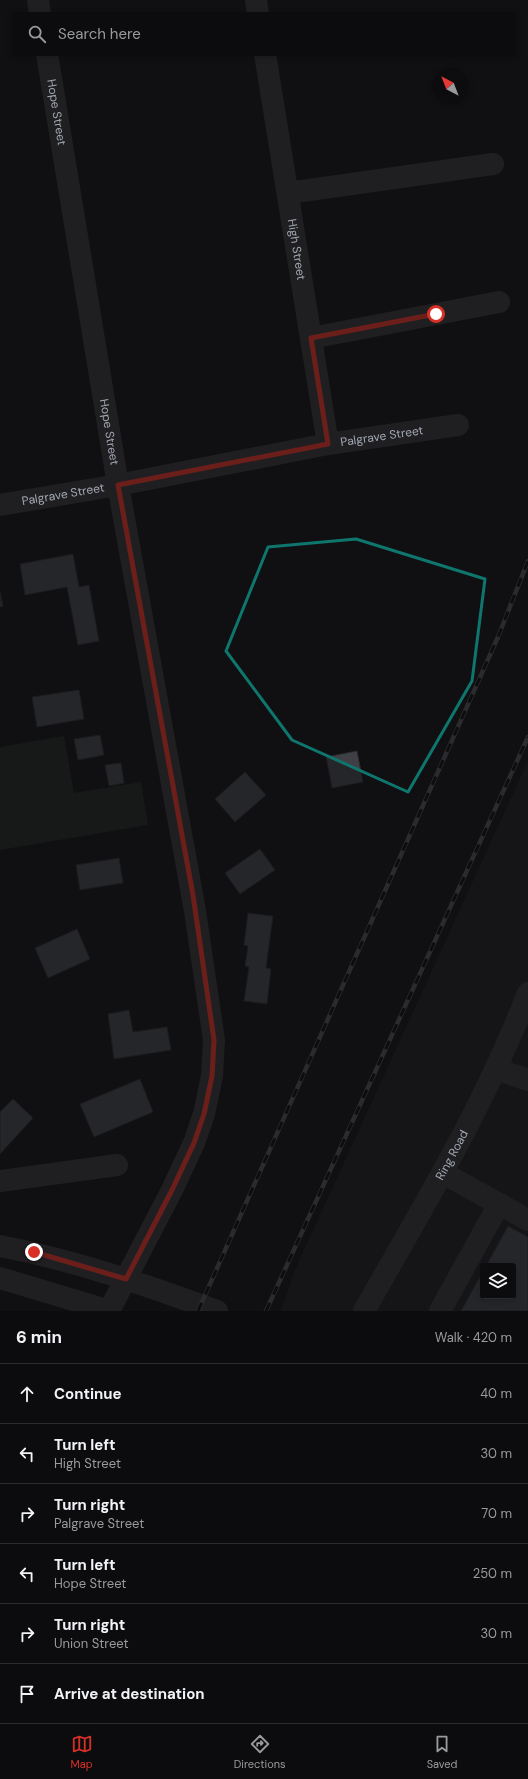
<!DOCTYPE html>
<meta charset="utf-8">
<style>
:root{--surface:#0c0c0e;--page:#1a1a1c;--text:#f1f3f6;--muted:#9a9b9e;--line:#2c2c2e;--accent:#d93025}
body{margin:0;font-family:"DM Sans",sans-serif;background:var(--page);color:var(--text)}
.controls{position:absolute;right:12px;bottom:12px;display:grid;overflow:hidden;border-radius:4px;box-shadow:0 2px 6px #0003}
.controls button{width:36px;height:36px;display:grid;place-items:center;padding:0;border:0;border-bottom:1px solid var(--line);background:var(--surface);color:var(--text);font:20px sans-serif}
.compass{position:absolute;left:432px;top:68px;width:36px;height:36px;border-radius:50%;background:var(--surface);box-shadow:0 2px 6px #0003;rotate:318deg}
.stop{position:absolute;width:12px;height:12px;margin:-9px;border:3px solid #d93025;border-radius:50%;background:#fff}
.stop.end{background:#d93025;border-color:#fff;box-shadow:0 1px 4px #0008}
.list{margin:0;padding:0;list-style:none}
h2{display:flex;justify-content:space-between;align-items:center;height:52px;margin:0;padding:0 16px;font-size:17px}
h2 small{font-size:13px;font-weight:400;color:var(--muted)}
.list li{display:grid;grid-template-columns:26px 1fr auto;gap:12px;align-items:center;box-sizing:border-box;height:60px;padding:0 16px;border-top:1px solid var(--line)}
.list b{display:block;font-size:15px;white-space:nowrap}
.list p{margin:0;font-size:13px;white-space:nowrap;color:var(--muted)}
.list em{font-size:13px;font-style:normal;color:var(--muted)}
.icon{flex:none;width:22px;height:22px;fill:none;stroke:currentColor;stroke-width:2;stroke-linecap:round;stroke-linejoin:round}
.map{position:relative;flex:none;width:528px;height:1311px;overflow:hidden}
.search{position:absolute;background:var(--surface);box-shadow:0 2px 6px #0003;left:12px;right:12px;top:12px;height:44px;display:flex;align-items:center;gap:10px;box-sizing:border-box;padding:0 14px;border-radius:4px;color:var(--muted);font-size:15px}
.sheet{height:412px;background:var(--surface)}
nav{display:flex;justify-content:space-around;align-items:center;box-sizing:border-box;height:56px;border-top:1px solid var(--line);background:var(--surface);font-size:11px;color:var(--muted)}
nav a{display:grid;justify-items:center;gap:2px}
nav .on{color:var(--accent)}
.map>svg:first-child{display:block}
</style>
<div class="map">
<svg width="528" height="1311" viewBox="0 0 528 1311">
<rect width="100%" height="100%" fill="#101012"/>
<path fill="#1c1c1f" fill-rule="evenodd" d="M 528,761 L 528,1311 L 281,1311 L 294,1272 ZM 483,1266 L 513,1266 L 513,1296 L 483,1296 Z"/>
<path fill="#1d241e" d="M 64,736 L 74,793 L 141,782 L 148,825 L 0,850 L 0,747 Z"/>
<g fill="#3f4045" stroke="#2a2a2e">
<path d="M 73,554 L 79,587 L 89,585 L 99,641 L 78,645 L 67,587 L 25,595 L 20,564 Z"/>
<path d="M 0,592 L 3,606 L 0,607 Z"/>
<path d="M 79,690 L 84,719 L 37,727 L 32,697 Z"/>
<path d="M 100,735 L 104,755 L 78,760 L 74,739 Z"/>
<path d="M 357,751 L 363,782 L 332,788 L 326,757 Z"/>
<path d="M 121,763 L 124,783 L 109,786 L 105,765 Z"/>
<path d="M 245,772 L 266,795 L 235,822 L 215,799 Z"/>
<path d="M 260,849 L 275,870 L 240,894 L 225,873 Z"/>
<path d="M 119,858 L 123,883 L 80,890 L 76,865 Z"/>
<path d="M 248,913 L 273,916 L 266,968 L 271,969 L 267,1004 L 244,1001 L 249,967 L 245,966 L 248,946 L 244,945 Z"/>
<path d="M 77,929 L 90,959 L 48,978 L 35,948 Z"/>
<path d="M 129,1010 L 133,1032 L 167,1027 L 171,1050 L 114,1059 L 108,1014 Z"/>
<path d="M 140,1079 L 153,1112 L 94,1137 L 80,1104 Z"/>
<path d="M 13,1099 L 33,1118 L 0,1154 L 0,1112 Z"/>
<path d="M 508,1226 L 528,1237 L 528,1311 L 461,1311 L 483,1271 L 483,1296 L 513,1296 L 513,1266 L 486,1266 Z"/>
</g>
<g fill="none" stroke-linecap="round" stroke-linejoin="round">
<g stroke="#323236" stroke-width="22">
<path d="M 38,0 L 40,14"/>
<path d="M 256,0 L 258,14"/>
<path id="s1" d="M 47,54 L 118,485 L 195,911 L 214,1040 L 212,1076 L 204,1114 L 194,1143 L 172,1190 L 109,1311"/>
<path id="s2" d="M 265,54 L 328,444"/>
<path d="M 288,193 L 493,164"/>
<path d="M 311,338 L 499,302"/>
<path id="s3" d="M 0,505 L 118,485 L 328,444 L 458,425"/>
<path d="M 496,1069 L 528,1080"/>
<path d="M 443,1173 L 528,1220"/>
<path d="M 0,1181 L 117,1165"/>
<path d="M 0,1246 C 74,1260 146,1285 217,1311"/>
<path d="M 0,1278 L 110,1311"/>
<path id="s4" d="M 364,1311 C 423,1207 485,1105 528,993"/>
<path d="M 440,1311 L 499,1204"/>
</g>
<g stroke="#4b4c51" stroke-width="4.5">
<g id="rail">
<path d="M 198,1311 L 498,637 L 528,561"/>
<path d="M 266,1311 L 528,737"/>
</g>
</g>
<use href="#rail" stroke="#0b0b0d" stroke-width="3" stroke-dasharray="9" stroke-linecap="butt"/>
</g>
<g fill="none" stroke-linecap="round" stroke-linejoin="round">
<path stroke="#d93025" stroke-width="5" d="M 34,1252 L 126,1279 L 172,1190 L 194,1143 L 204,1114 L 212,1076 L 214,1040 L 193,895 L 118,485 L 328,444 L 311,338 L 436,314"/>
</g>
<path d="M0 0H528V1311H0ZM 356,539 L 485,579 L 472,681 L 408,792 L 292,740 L 226,651 L 268,547 Z" fill="#101012" fill-opacity=".55" fill-rule="evenodd"/>
<path fill="none" stroke="#0f766e" stroke-width="3" stroke-linejoin="round" d="M 356,539 L 485,579 L 472,681 L 408,792 L 292,740 L 226,651 L 268,547 Z"/>
<g text-anchor="middle" dominant-baseline="central" stroke-width="3" stroke-linejoin="round" paint-order="stroke">
<g font-size="12" fill="#a2a7b2" stroke="#0b0b0d">
<text stroke="none"><textPath href="#s1" startOffset="59">Hope Street</textPath></text>
<text stroke="none"><textPath href="#s2" startOffset="198">High Street</textPath></text>
<text stroke="none"><textPath href="#s1" startOffset="383">Hope Street</textPath></text>
<text stroke="none"><textPath href="#s3" startOffset="388">Palgrave Street</textPath></text>
<text stroke="none"><textPath href="#s3" startOffset="64">Palgrave Street</textPath></text>
<text stroke="none"><textPath href="#s4" startOffset="179">Ring Road</textPath></text>
</g>
</g>
</svg>
<div class="controls">
<button><svg class="icon" aria-label="layers" viewBox="0 0 24 24"><path d="M12 4l9 5-9 5-9-5zM3 14l9 5 9-5"/></svg></button>
</div>
<svg class="compass" viewBox="-18 -18 36 36"><path d="M0-13l5 13h-10z" fill="#e53935"/><path d="M0 13l5-13h-10z" fill="#9a9b9e"/></svg>
<div class="stop" style="left:436px;top:314px"></div>
<div class="stop end" style="left:34px;top:1252px"></div>
<div class="search"><svg class="icon" aria-label="search" viewBox="0 0 24 24"><circle cx="10" cy="10" r="6"/><path d="M15 15l6 6"/></svg>Search here</div>
</div>
<section class="sheet">
<h2>6 min<small>Walk · 420 m</small></h2>
<ul class="list">
<li><svg class="icon" aria-label="ahead" viewBox="0 0 24 24"><path d="M12 20V5M6 11l6-6 6 6"/></svg><div><b>Continue</b></div><em>40 m</em></li>
<li><svg class="icon" aria-label="left" viewBox="0 0 24 24"><path d="M17 20v-9H6M10 6l-5 5 5 5"/></svg><div><b>Turn left</b><p>High Street</p></div><em>30 m</em></li>
<li><svg class="icon" aria-label="right" viewBox="0 0 24 24"><path d="M7 20v-9h11M14 6l5 5-5 5"/></svg><div><b>Turn right</b><p>Palgrave Street</p></div><em>70 m</em></li>
<li><svg class="icon" aria-label="left" viewBox="0 0 24 24"><path d="M17 20v-9H6M10 6l-5 5 5 5"/></svg><div><b>Turn left</b><p>Hope Street</p></div><em>250 m</em></li>
<li><svg class="icon" aria-label="right" viewBox="0 0 24 24"><path d="M7 20v-9h11M14 6l5 5-5 5"/></svg><div><b>Turn right</b><p>Union Street</p></div><em>30 m</em></li>
<li><svg class="icon" aria-label="arrive" viewBox="0 0 24 24"><path d="M6 21V4h12l-3 4 3 4H6"/></svg><div><b>Arrive at destination</b></div></li>
</ul>
</section>
<nav>
<a class="on"><svg class="icon" aria-label="map" viewBox="0 0 24 24"><path d="M3 6l6-2 6 2 6-2v14l-6 2-6-2-6 2zM9 4v14M15 6v14"/></svg>Map</a>
<a><svg class="icon" aria-label="directions" viewBox="0 0 24 24"><path d="M12 3l9 9-9 9-9-9zM9 14v-3h6M13 9l2 2-2 2"/></svg>Directions</a>
<a><svg class="icon" aria-label="saved" viewBox="0 0 24 24"><path d="M7 4h10v16l-5-4-5 4z"/></svg>Saved</a>
</nav>
